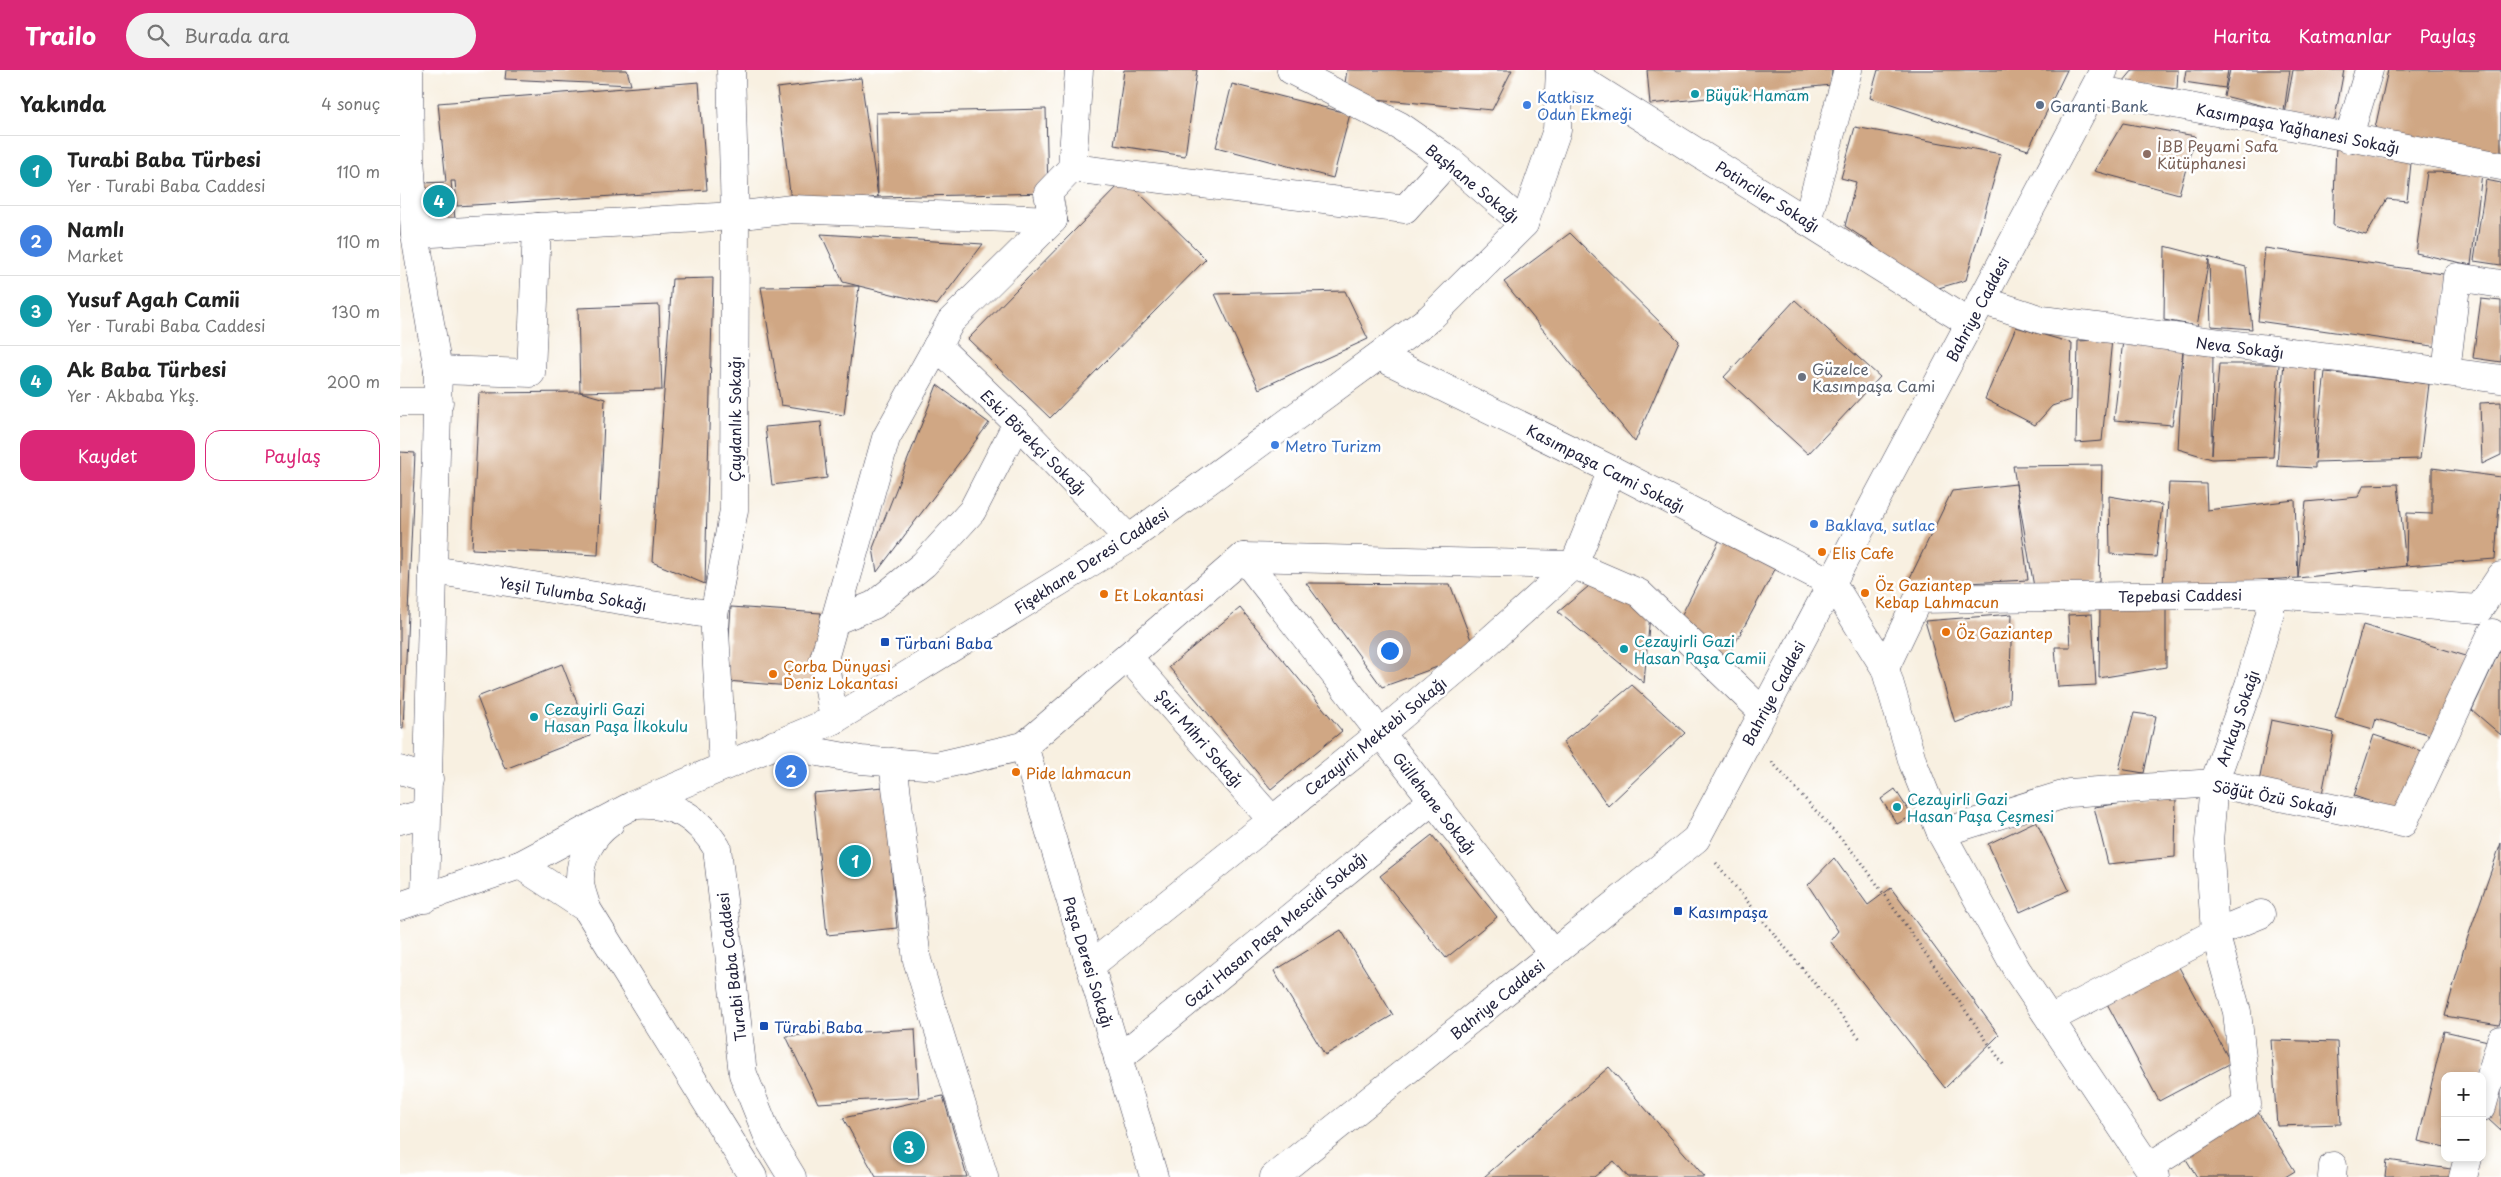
<!DOCTYPE html>
<html lang="tr">
<meta charset="utf-8">
<style>
:root{--surface:#fff;--page:#f2f2f2;--text:#222;--muted:#767676;--line:#e0e0e0;--accent:#db2777}
body{margin:0;font-family:"Playpen Sans",sans-serif;background:var(--page);color:var(--text)}
.controls{position:absolute;right:15px;bottom:15px;display:grid;overflow:hidden;border-radius:10px;box-shadow:0 2px 8px #0003}
.controls button{width:45px;height:45px;display:grid;place-items:center;padding:0;border:0;border-bottom:1px solid var(--line);background:var(--surface);color:var(--text);font:25px sans-serif}
.you{position:absolute;left:989px;top:580px;width:18px;height:18px;margin:-12px;border:4px solid #fff;border-radius:50%;background:#1a73e8;box-shadow:0 0 0 8px #1a73e833}
.badge{display:grid;place-items:center;width:32px;height:32px;border-radius:50%;background:var(--accent);color:#fff;font-size:16px;font-weight:700}
.pin{position:absolute;translate:-50% -50%;border:2px solid #fff;box-shadow:0 1px 5px #0006}
.list{margin:0;padding:0;list-style:none}
h2{display:flex;justify-content:space-between;align-items:center;height:65px;margin:0;padding:0 20px;font-size:21px}
h2 small{font-size:16px;font-weight:400;color:var(--muted)}
.list li{display:grid;grid-template-columns:32px 1fr auto;gap:15px;align-items:center;box-sizing:border-box;height:70px;padding:0 20px;border-top:1px solid var(--line)}
.list b{display:block;font-size:19px;white-space:nowrap}
.list p{margin:0;font-size:16px;white-space:nowrap;color:var(--muted)}
.list em{font-size:16px;font-style:normal;color:var(--muted)}
.actions{display:flex;gap:10px;padding:15px 20px}
.actions a{flex:1;padding:11px 0;border:1px solid var(--accent);border-radius:15px;text-align:center;font-size:18px;color:var(--accent)}
.actions .main{background:var(--accent);color:#fff}
.icon{flex:none;width:28px;height:28px;fill:none;stroke:currentColor;stroke-width:2;stroke-linecap:round;stroke-linejoin:round}
.map{position:relative;flex:none;width:2101px;height:1107px;overflow:hidden}
header{display:flex;align-items:center;gap:30px;box-sizing:border-box;height:70px;padding:0 25px;background:var(--accent);color:#fff}
header strong{font-size:24px}
nav{display:flex;gap:28px;margin-inline-start:auto;font-size:18px}
.search{width:350px;height:45px;background:var(--page);display:flex;align-items:center;gap:12px;box-sizing:border-box;padding:0 18px;border-radius:28px;color:var(--muted);font-size:19px}
main{display:flex}
aside{flex:1;background:var(--surface)}
.map>svg:first-child{display:block}
</style>
<header>
<strong>Trailo</strong>
<div class="search"><svg class="icon" aria-label="search" viewBox="0 0 24 24"><circle cx="10" cy="10" r="6"/><path d="M15 15l6 6"/></svg>Burada ara</div>
<nav><a>Harita</a><a>Katmanlar</a><a>Paylaş</a></nav>
</header>
<main>
<aside>
<h2>Yakında<small>4 sonuç</small></h2>
<ul class="list">
<li><span class="badge" style="background:#0f9aa8">1</span><div><b>Turabi Baba Türbesi</b><p>Yer · Turabi Baba Caddesi</p></div><em>110 m</em></li>
<li><span class="badge" style="background:#3f7fe0">2</span><div><b>Namlı</b><p>Market</p></div><em>110 m</em></li>
<li><span class="badge" style="background:#0f9aa8">3</span><div><b>Yusuf Agah Camii</b><p>Yer · Turabi Baba Caddesi</p></div><em>130 m</em></li>
<li><span class="badge" style="background:#0f9aa8">4</span><div><b>Ak Baba Türbesi</b><p>Yer · Akbaba Ykş.</p></div><em>200 m</em></li>
</ul>
<div class="actions"><a class="main">Kaydet</a><a>Paylaş</a></div>
</aside>
<div class="map">
<svg width="2101" height="1107" viewBox="0 0 2101 1107">
<rect width="100%" height="100%" fill="#fff"/>
<filter id="ink" filterUnits="userSpaceOnUse"><feTurbulence type="fractalNoise" baseFrequency=".02" numOctaves="2"/><feDisplacementMap in="SourceGraphic" scale="10" xChannelSelector="R" yChannelSelector="G"/><feConvolveMatrix kernelMatrix="1 2 1 2 8 2 1 2 1" color-interpolation-filters="sRGB"/></filter>
<filter id="wash" filterUnits="userSpaceOnUse"><feTurbulence type="fractalNoise" baseFrequency=".0096" numOctaves="4" result="noise"/><feDisplacementMap in="SourceGraphic" scale="20" xChannelSelector="R" yChannelSelector="G"/><feGaussianBlur stdDeviation="1.12" result="paint"/><feColorMatrix in="noise" values="0 0 0 0 0 0 0 0 0 0 0 0 0 0 0 0 0 1.4 0 .05"/><feComposite in="paint" operator="in"/></filter>
<g filter="url(#wash)">
<rect width="100%" height="100%" fill="#f8f0e1"/>
<g id="blocks">
<g fill="#d0a784">
<path d="M 106,0 L 227,0 L 231,15 L 105,9 Z"/>
<path d="M 724,0 L 797,0 L 785,86 L 714,75 Z"/>
<path d="M 947,0 L 1112,0 L 1092,40 L 943,26 Z"/>
<path d="M 1247,0 L 1432,0 L 1431,15 L 1250,34 Z"/>
<path d="M 1478,0 L 1667,0 L 1628,80 L 1470,28 Z"/>
<path d="M 1733,0 L 1778,0 L 1777,19 L 1723,12 Z"/>
<path d="M 1786,0 L 1828,0 L 1825,18 L 1784,12 Z"/>
<path d="M 1830,0 L 1890,0 L 1884,41 L 1824,26 Z"/>
<path d="M 1893,0 L 1944,0 L 1934,53 L 1885,44 Z"/>
<path d="M 1988,0 L 2101,0 L 2101,82 L 1973,67 Z"/>
<path d="M 461,8 L 478,127 L 476,43 L 646,39 L 648,123 L 478,127 L 392,139 L 377,18 Z"/>
<path d="M 299,12 L 307,120 L 57,136 L 55,111 L 51,111 L 55,149 L 26,150 L 22,113 L 46,112 L 38,33 Z"/>
<path d="M 832,14 L 950,44 L 933,108 L 816,77 Z"/>
<path d="M 1723,53 L 1795,66 L 1779,124 L 1694,101 Z"/>
<path d="M 1455,57 L 1601,84 L 1566,210 L 1535,219 L 1495,197 L 1472,174 L 1445,156 L 1456,112 L 1441,108 Z"/>
<path d="M 1936,74 L 2011,93 L 2007,131 L 1987,129 L 1966,165 L 1933,156 Z"/>
<path d="M 2027,102 L 2082,103 L 2071,195 L 2016,183 Z"/>
<path d="M 725,109 L 806,189 L 650,348 L 568,269 Z"/>
<path d="M 2086,110 L 2101,113 L 2101,195 L 2074,191 Z"/>
<path d="M 1170,163 L 1279,271 L 1235,372 L 1104,212 Z"/>
<path d="M 421,164 L 583,174 L 537,235 L 459,216 L 444,345 L 381,335 L 361,217 L 459,216 L 443,212 Z"/>
<path d="M 1765,176 L 1846,197 L 1852,259 L 1811,256 L 1809,189 L 1797,256 L 1764,250 Z"/>
<path d="M 1865,178 L 2050,205 L 2039,277 L 1858,251 Z"/>
<path d="M 313,208 L 305,514 L 252,492 L 272,209 Z"/>
<path d="M 945,221 L 968,269 L 859,319 L 815,224 Z"/>
<path d="M 2081,229 L 2101,231 L 2101,292 L 2073,288 Z"/>
<path d="M 1395,230 L 1480,307 L 1408,384 L 1324,307 Z"/>
<path d="M 259,235 L 262,320 L 180,322 L 205,329 L 198,485 L 72,479 L 79,323 L 180,322 L 178,238 Z"/>
<path d="M 1616,257 L 1672,273 L 1670,330 L 1652,336 L 1635,355 L 1585,329 Z"/>
<path d="M 1712,269 L 1702,371 L 1676,373 L 1678,271 Z"/>
<path d="M 1723,270 L 1813,280 L 1812,384 L 1819,294 L 1879,294 L 1873,387 L 1812,389 L 1778,379 L 1783,282 L 1772,355 L 1714,350 Z"/>
<path d="M 1884,290 L 1917,296 L 1915,389 L 1925,302 L 2029,314 L 2020,389 L 1915,392 L 1915,398 L 1877,396 Z"/>
<path d="M 537,315 L 589,353 L 477,502 L 473,478 Z"/>
<path d="M 2101,332 L 2101,385 L 2082,394 L 2080,333 Z"/>
<path d="M 421,352 L 427,408 L 372,415 L 365,357 Z"/>
<path d="M 0,382 L 15,383 L 3,658 L 0,658 Z"/>
<path d="M 1702,395 L 1699,512 L 1634,517 L 1613,396 Z"/>
<path d="M 2032,398 L 2101,407 L 2095,489 L 2006,496 L 2007,443 L 2032,444 Z"/>
<path d="M 1769,413 L 1806,414 L 1807,440 L 1895,430 L 1898,508 L 1906,432 L 1958,427 L 1964,415 L 1998,414 L 2006,496 L 1898,508 L 1763,516 Z"/>
<path d="M 1616,414 L 1628,510 L 1506,516 L 1552,421 Z"/>
<path d="M 1709,426 L 1762,435 L 1756,487 L 1710,484 Z"/>
<path d="M 1322,465 L 1379,492 L 1325,592 L 1281,546 Z"/>
<path d="M 1195,511 L 1250,544 L 1244,613 L 1158,542 Z"/>
<path d="M 906,513 L 1050,514 L 1076,583 L 982,617 Z"/>
<path d="M 331,537 L 421,543 L 416,618 L 326,611 Z"/>
<path d="M 1700,537 L 1766,538 L 1766,597 L 1699,608 Z"/>
<path d="M 840,538 L 942,661 L 871,719 L 769,597 Z"/>
<path d="M 1612,544 L 1609,633 L 1555,653 L 1525,551 Z"/>
<path d="M 1692,544 L 1696,615 L 1658,617 L 1655,577 L 1670,577 L 1668,545 Z"/>
<path d="M 1963,555 L 2066,586 L 2041,668 L 1976,649 L 1973,659 L 1935,648 Z"/>
<path d="M 2099,582 L 2101,583 L 2101,665 L 2072,640 Z"/>
<path d="M 162,594 L 190,666 L 105,699 L 77,627 Z"/>
<path d="M 1232,615 L 1285,663 L 1208,736 L 1163,672 Z"/>
<path d="M 1734,643 L 1756,646 L 1744,703 L 1719,699 Z"/>
<path d="M 1871,650 L 1934,663 L 1922,724 L 1859,712 Z"/>
<path d="M 1974,665 L 2027,683 L 2006,744 L 1954,726 Z"/>
<path d="M 484,717 L 497,858 L 427,865 L 413,723 Z"/>
<path d="M 1495,719 L 1512,746 L 1497,754 L 1481,729 Z"/>
<path d="M 1776,726 L 1775,787 L 1708,794 L 1694,737 Z"/>
<path d="M 1636,751 L 1669,820 L 1620,842 L 1588,774 Z"/>
<path d="M 1032,765 L 1097,847 L 1046,888 L 980,806 Z"/>
<path d="M 2101,773 L 2101,949 L 2099,955 L 2045,946 L 2064,878 Z"/>
<path d="M 1434,788 L 1468,835 L 1491,818 L 1599,965 L 1545,1018 L 1430,871 L 1438,861 L 1408,815 Z"/>
<path d="M 941,860 L 993,945 L 925,985 L 874,901 Z"/>
<path d="M 1774,888 L 1831,993 L 1759,1031 L 1703,926 Z"/>
<path d="M 515,959 L 519,1027 L 418,1033 L 386,966 Z"/>
<path d="M 2044,961 L 2088,971 L 2080,1006 L 2045,1006 L 2045,1077 L 2018,1071 Z"/>
<path d="M 1871,970 L 1937,972 L 1941,1054 L 1877,1056 Z"/>
<path d="M 1209,997 L 1305,1107 L 1228,1107 L 1214,1091 L 1194,1107 L 1084,1107 Z"/>
<path d="M 2101,1010 L 2101,1061 L 2088,1049 Z"/>
<path d="M 543,1026 L 567,1107 L 476,1107 L 443,1048 Z"/>
<path d="M 1854,1036 L 1895,1101 L 1885,1107 L 1797,1107 L 1781,1081 Z"/>
<path d="M 1987,1090 L 2051,1099 L 2050,1107 L 1985,1107 Z"/>
</g>
</g>
</g>
<g filter="url(#ink)">
<use href="#blocks" fill-opacity="0" stroke="#424154" stroke-width="1"/>
<g fill="none" stroke-linecap="round" stroke-linejoin="round">
<g stroke="#424154" stroke-width="29">
<g id="minor">
<path d="M 9,0 L 10,87 L 15,164 L 38,300 L 25,829"/>
<path d="M 891,0 L 1000,56 L 1049,90 L 1124,154"/>
<path d="M 1166,0 L 1569,253"/>
<path d="M 1695,19 L 2101,96"/>
<path d="M 1948,69 L 1969,0"/>
<path d="M 672,98 L 1005,139 L 1049,90"/>
<path d="M 653,150 L 648,123 L 672,98 L 679,0"/>
<path d="M 1407,151 L 1448,0"/>
<path d="M 15,164 L 335,146 L 392,139 L 653,150"/>
<path d="M 1581,230 L 1642,250 L 2101,309"/>
<path d="M 537,276 L 617,353 L 729,469"/>
<path d="M 979,286 L 1212,400 L 1432,513 L 1485,598 L 1513,693 L 1541,763 L 1617,900 L 1755,1107"/>
<path d="M 38,300 L 131,303 L 137,157"/>
<path d="M 2046,302 L 2057,207 L 2101,214"/>
<path d="M 0,332 L 39,332"/>
<path d="M 843,487 L 1153,884"/>
<path d="M 33,500 L 314,545"/>
<path d="M 2079,539 L 2101,506"/>
<path d="M 434,551 L 474,535 L 524,494 L 572,441 L 617,353"/>
<path d="M 728,587 L 872,750"/>
<path d="M 1485,598 L 1518,529 L 1871,524 L 2079,539"/>
<path d="M 434,650 L 424,589 L 486,368 L 551,251 L 653,150"/>
<path d="M 375,674 L 461,690 L 537,696 L 624,676 L 843,487 L 1174,495 L 1239,523 L 1363,642"/>
<path d="M 624,676 L 754,1107"/>
<path d="M 493,692 L 517,890 L 584,1107"/>
<path d="M 323,696 L 314,545 L 334,440 L 335,146 L 331,0"/>
<path d="M 0,700 L 29,709"/>
<path d="M 0,750 L 26,743"/>
<path d="M 1541,763 L 1669,723 L 1814,713 L 2003,753 L 2092,563"/>
<path d="M 690,896 L 981,663 L 1076,583 L 1174,495 L 1212,400"/>
<path d="M 1650,949 L 1815,863 L 1861,844"/>
<path d="M 718,989 L 1033,730"/>
<path d="M 2082,1037 L 2101,970"/>
<path d="M 1750,1096 L 1847,1034 L 1837,942 L 1815,863 L 1809,771 L 1814,713 L 1849,615 L 1870,543 L 1871,524"/>
<path d="M 1932,1107 L 1933,1096"/>
<path d="M 2063,1107 L 2068,1088"/>
</g>
</g>
<g stroke="#424154" stroke-width="29">
<g id="major">
<path d="M 237,735 C 275,733 297,746 317,778 L 343,1004 L 369,1069 L 392,1107"/>
<path d="M 210,753 C 192,766 179,788 180,811 C 180,820 185,830 187,839 L 353,1107"/>
<path d="M 120,795 L 187,839"/>
<path d="M 0,836 L 120,795 L 233,735 L 434,650 L 729,469 L 1030,248 L 1124,154 L 1157,60 L 1160,0"/>
<path d="M 874,1107 L 1296,769 L 1704,0"/>
</g>
</g>
<g stroke="#424154" stroke-width="3" stroke-dasharray="1 4" stroke-linecap="butt">
<path d="M 1372,692 L 1460,790 L 1605,997"/>
<path d="M 1316,793 L 1461,970"/>
</g>
<use href="#minor" stroke="#fff" stroke-width="28"/>
<use href="#major" stroke="#fff" stroke-width="28"/>
</g>
</g>
<g fill="#0f9aa8" stroke="#fff" stroke-width="2">
<circle cx="1295" cy="24" r="5"/>
<circle cx="1224" cy="579" r="5"/>
<circle cx="134" cy="647" r="5"/>
<circle cx="1497" cy="737" r="5"/>
</g>
<g fill="#3f7fe0" stroke="#fff" stroke-width="2">
<circle cx="1127" cy="35" r="5"/>
<circle cx="875" cy="375" r="5"/>
<circle cx="1414" cy="454" r="5"/>
</g>
<circle fill="#5c6f8a" stroke="#fff" stroke-width="2" cx="1640" cy="35" r="5"/>
<circle fill="#8d6e63" stroke="#fff" stroke-width="2" cx="1747" cy="84" r="5"/>
<circle fill="#6b7280" stroke="#fff" stroke-width="2" cx="1402" cy="307" r="5"/>
<g fill="#e8710a" stroke="#fff" stroke-width="2">
<circle cx="1422" cy="482" r="5"/>
<circle cx="1465" cy="523" r="5"/>
<circle cx="704" cy="524" r="5"/>
<circle cx="1546" cy="562" r="5"/>
<circle cx="373" cy="604" r="5"/>
<circle cx="616" cy="702" r="5"/>
</g>
<g fill="#1a4fb4" stroke="#fff" stroke-width="2">
<rect x="480" y="567" width="10" height="10" rx="2.5"/>
<rect x="1273" y="836" width="10" height="10" rx="2.5"/>
<rect x="359" y="951" width="10" height="10" rx="2.5"/>
</g>
<g text-anchor="middle" dominant-baseline="central" stroke-width="5" stroke-linejoin="round" paint-order="stroke">
<g font-size="15" fill="#0d838f" stroke="#fff" text-anchor="start">
<text x="1305" y="24">Büyük Hamam</text>
<text x="1234" y="570">Cezayirli Gazi<tspan x="1234" dy="17">Hasan Paşa Camii</tspan></text>
<text x="144" y="638">Cezayirli Gazi<tspan x="144" dy="17">Hasan Paşa İlkokulu</tspan></text>
<text x="1507" y="728">Cezayirli Gazi<tspan x="1507" dy="17">Hasan Paşa Çeşmesi</tspan></text>
</g>
<g font-size="15" fill="#366cbe" stroke="#fff" text-anchor="start">
<text x="1137" y="26">Katkısız<tspan x="1137" dy="17">Odun Ekmeği</tspan></text>
<text x="885" y="375">Metro Turizm</text>
<text x="1424" y="454">Baklava, sutlac</text>
</g>
<g font-size="15" fill="#4e5e75" stroke="#fff" text-anchor="start">
<text x="1650" y="35">Garanti Bank</text>
</g>
<g font-size="15" fill="#22223b" stroke="#fff">
<text transform="translate(1898 58) rotate(11)">Kasımpaşa Yağhanesi Sokağı</text>
<text transform="translate(1073 113) rotate(39)">Başhane Sokağı</text>
<text transform="translate(1368 126) rotate(32)">Potinciler Sokağı</text>
<text transform="translate(1577 239) rotate(-62)">Bahriye Caddesi</text>
<text transform="translate(1840 277) rotate(7)">Neva Sokağı</text>
<text transform="translate(334 349) rotate(-90)">Çaydanlık Sokağı</text>
<text transform="translate(634 372) rotate(45)">Eski Börekçi Sokağı</text>
<text transform="translate(1206 398) rotate(27)">Kasımpaşa Cami Sokağı</text>
<text transform="translate(691 490) rotate(-33)">Fişekhane Deresi Caddesi</text>
<text transform="translate(173 523) rotate(9)">Yeşil Tulumba Sokağı</text>
<text transform="translate(1780 525) rotate(-1)">Tepebasi Caddesi</text>
<text transform="translate(1373 623) rotate(-62)">Bahriye Caddesi</text>
<text transform="translate(1837 648) rotate(-71)">Arıkay Sokağı</text>
<text transform="translate(975 666) rotate(-39)">Cezayirli Mektebi Sokağı</text>
<text transform="translate(800 668) rotate(49)">Şair Mihri Sokağı</text>
<text transform="translate(1875 727) rotate(11)">Söğüt Özü Sokağı</text>
<text transform="translate(1035 733) rotate(52)">Güllehane Sokağı</text>
<text transform="translate(875 859) rotate(-40)">Gazi Hasan Paşa Mescidi Sokağı</text>
<text transform="translate(689 892) rotate(73)">Paşa Deresi Sokağı</text>
<text transform="translate(331 897) rotate(-97)">Turabi Baba Caddesi</text>
<text transform="translate(1097 929) rotate(-39)">Bahriye Caddesi</text>
</g>
<g font-size="15" fill="#785e54" stroke="#fff" text-anchor="start">
<text x="1757" y="75">İBB Peyami Safa<tspan x="1757" dy="17">Kütüphanesi</tspan></text>
</g>
<g font-size="15" fill="#5b616d" stroke="#fff" text-anchor="start">
<text x="1412" y="298">Güzelce<tspan x="1412" dy="17">Kasımpaşa Cami</tspan></text>
</g>
<g font-size="15" fill="#c56008" stroke="#fff" text-anchor="start">
<text x="1432" y="482">Elis Cafe</text>
<text x="1475" y="514">Öz Gaziantep<tspan x="1475" dy="17">Kebap Lahmacun</tspan></text>
<text x="714" y="524">Et Lokantasi</text>
<text x="1556" y="562">Öz Gaziantep</text>
<text x="383" y="595">Çorba Dünyasi<tspan x="383" dy="17">Deniz Lokantasi</tspan></text>
<text x="626" y="702">Pide lahmacun</text>
</g>
<g font-size="15" fill="#164399" stroke="#fff" text-anchor="start">
<text x="495" y="572">Türbani Baba</text>
<text x="1288" y="841">Kasımpaşa</text>
<text x="374" y="956">Türabi Baba</text>
</g>
</g>
</svg>
<div class="controls">
<button>+</button>
<button>−</button>
</div>
<div class="you"></div>
<div class="pin badge" style="left:455px;top:791px;background:#0f9aa8">1</div>
<div class="pin badge" style="left:391px;top:701px;background:#3f7fe0">2</div>
<div class="pin badge" style="left:509px;top:1077px;background:#0f9aa8">3</div>
<div class="pin badge" style="left:39px;top:131px;background:#0f9aa8">4</div>
</div>
</main>
